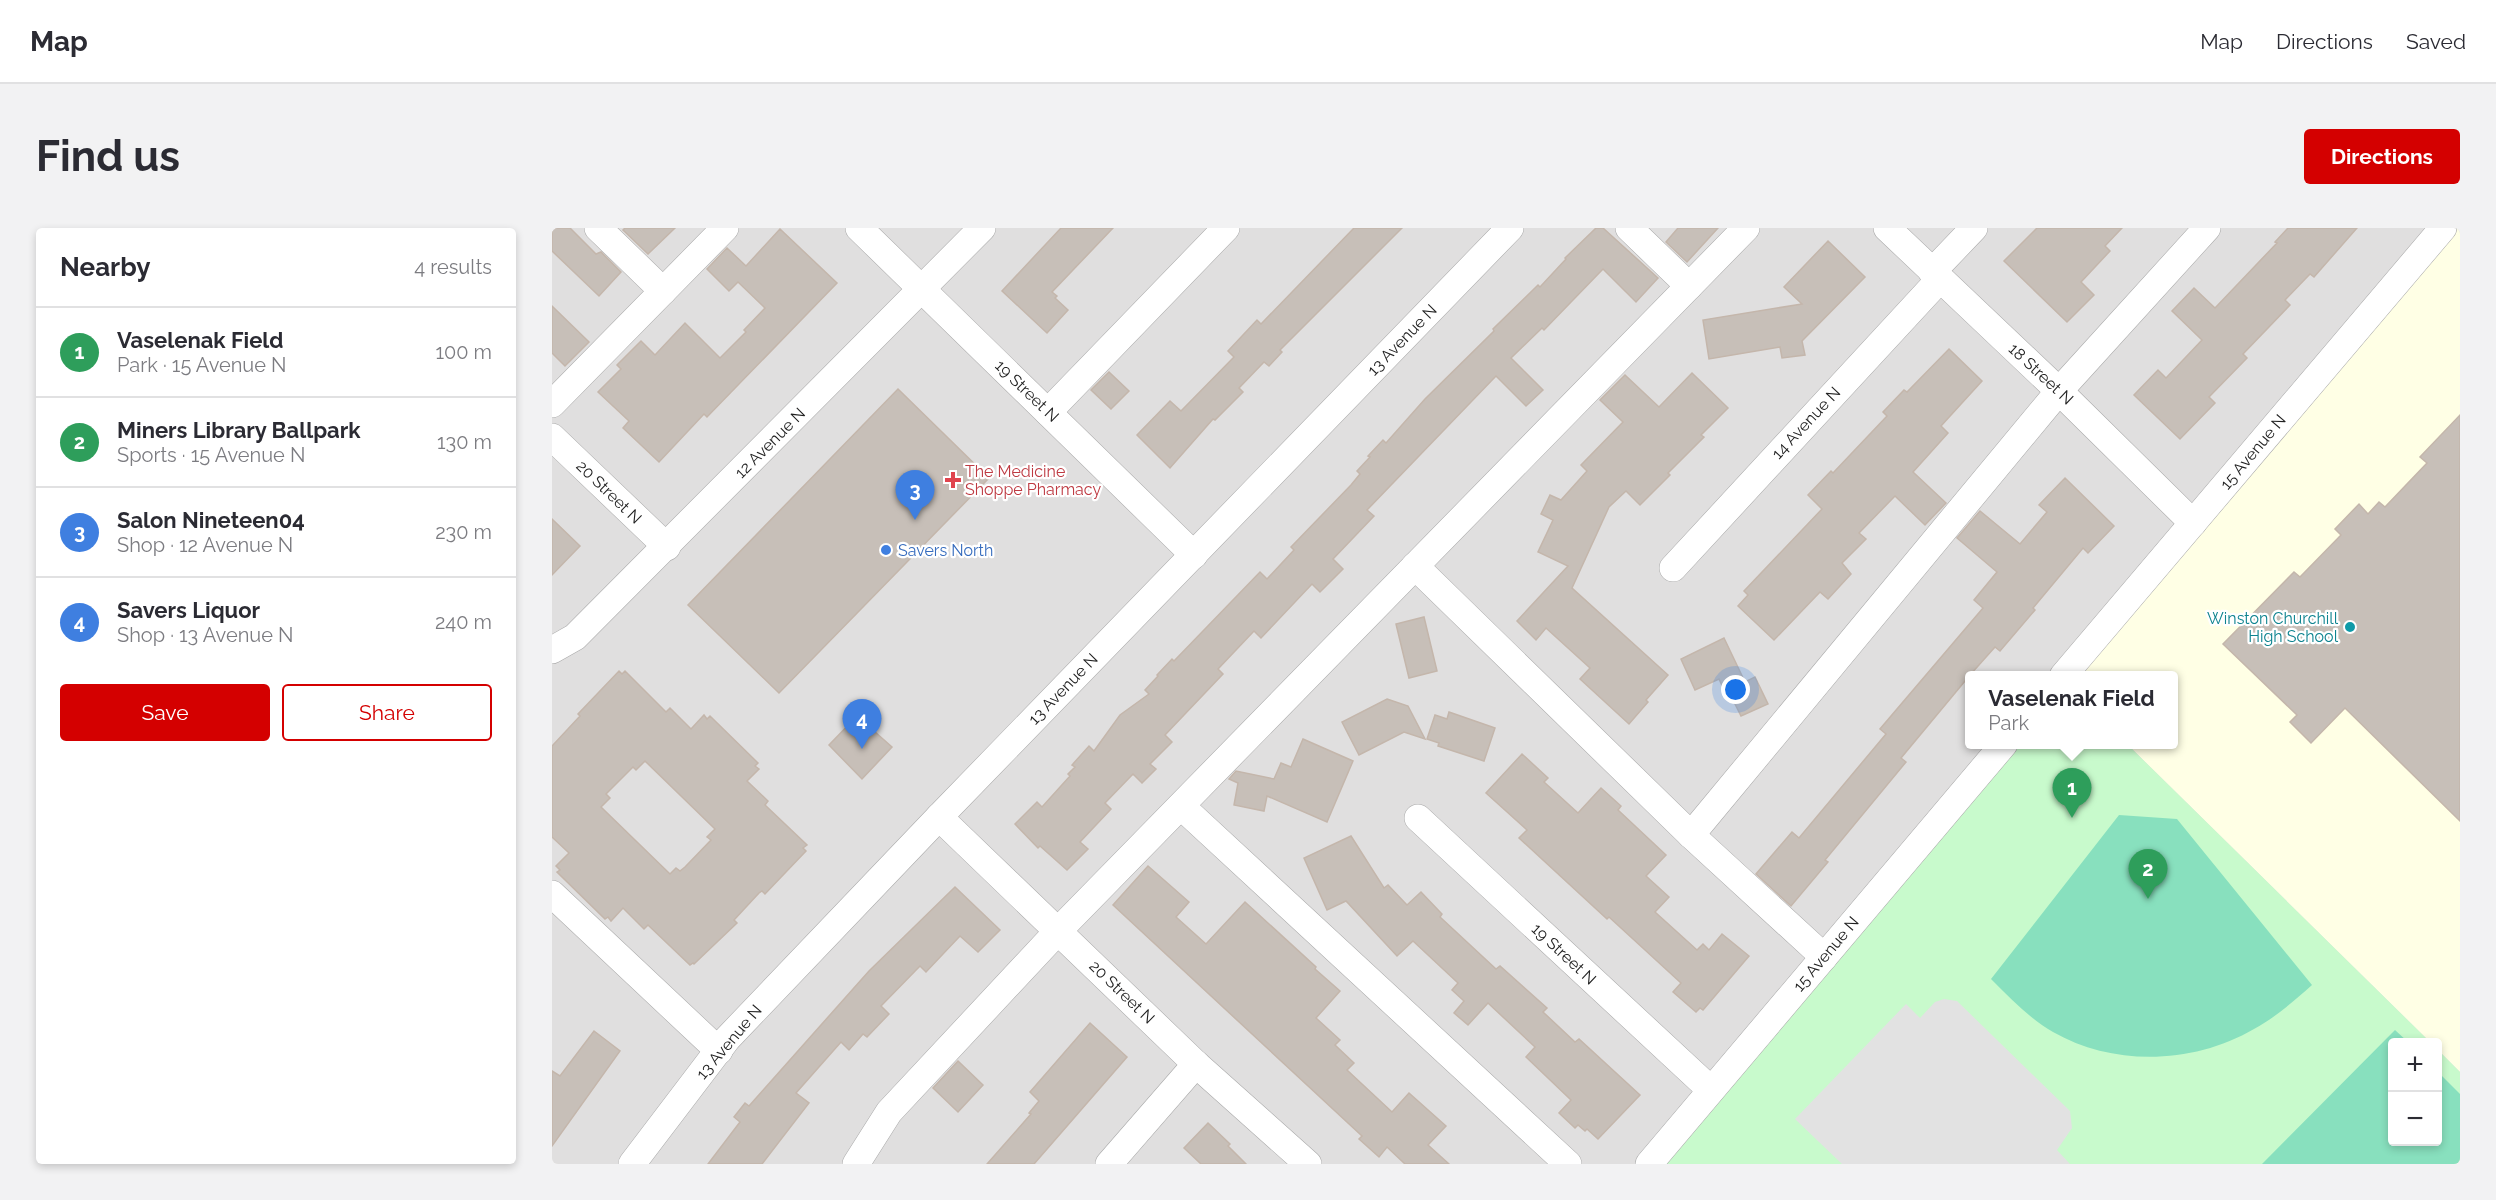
<!DOCTYPE html>
<meta charset="utf-8">
<style>
:root{--surface:#fff;--page:#f2f2f3;--text:#2b2b33;--muted:#7c7c81;--line:#e1e1e2;--accent:#d40000}
body{margin:0;font-family:Raleway,sans-serif;background:var(--page);color:var(--text)}
.controls{position:absolute;right:18px;bottom:18px;display:grid;overflow:hidden;border-radius:6px;box-shadow:0 3px 9px #0003}
.controls button{width:54px;height:54px;display:grid;place-items:center;padding:0;border:0;border-bottom:2px solid var(--line);background:var(--surface);color:var(--text);font:30px sans-serif}
.you{position:absolute;left:1184px;top:462px;width:21px;height:21px;margin:-15px;border:4px solid #fff;border-radius:50%;background:#1a73e8;box-shadow:0 0 0 9px #1a73e833}
.badge{display:grid;place-items:center;width:39px;height:39px;border-radius:50%;background:var(--accent);color:#fff;font-size:20px;font-weight:700}
.pin{position:absolute;translate:-50% -50px;filter:drop-shadow(0 2px 3px #0008)}
.pin::after{content:'';position:absolute;top:32px;width:21px;height:18px;background:inherit;clip-path:polygon(0 0,100% 0,50% 100%)}
.popup{position:absolute;left:1413px;top:443px;width:213px;height:78px;box-sizing:border-box;display:grid;place-content:center;border-radius:6px;background:var(--surface);filter:drop-shadow(0 2px 4px #0005);font-size:20px;white-space:nowrap;color:var(--muted)}
.popup b{font-size:22px;color:var(--text)}
.popup::after{content:'';position:absolute;left:50%;top:100%;margin-left:-12px;border:12px solid transparent;border-top-color:var(--surface)}
.list{margin:0;padding:0;list-style:none}
h2{display:flex;justify-content:space-between;align-items:center;height:78px;margin:0;padding:0 24px;font-size:26px}
h2 small{font-size:20px;font-weight:400;color:var(--muted)}
.list li{display:grid;grid-template-columns:39px 1fr auto;gap:18px;align-items:center;box-sizing:border-box;height:90px;padding:0 24px;border-top:2px solid var(--line)}
.list b{display:block;font-size:22px;white-space:nowrap}
.list p{margin:0;font-size:20px;white-space:nowrap;color:var(--muted)}
.list em{font-size:20px;font-style:normal;color:var(--muted)}
.actions{display:flex;gap:12px;padding:18px 24px}
.actions a{flex:1;padding:14px 0;border:2px solid var(--accent);border-radius:6px;text-align:center;font-size:21px;color:var(--accent)}
.actions .main{background:var(--accent);color:#fff}
.map{position:relative;flex:none;width:1908px;height:936px;overflow:hidden;border-radius:6px}
header{display:flex;align-items:center;gap:36px;box-sizing:border-box;height:84px;padding:0 30px;background:var(--surface);border-bottom:2px solid var(--line)}
header strong{font-size:28px}
nav{display:flex;gap:33px;margin-inline-start:auto;font-size:21px}
.intro{display:flex;align-items:center;justify-content:space-between;box-sizing:border-box;height:144px;padding:0 36px}
h1{margin:0;font-size:42px}
.button{padding:15px 27px;border-radius:6px;background:var(--accent);color:#fff;font-size:21px;font-weight:700}
main{display:flex;gap:36px;padding:0 36px}
aside{flex:1;background:var(--surface);border-radius:6px;box-shadow:0 3px 9px #0003}
.map>svg:first-child{display:block}
</style>
<header>
<strong>Map</strong>
<nav><a>Map</a><a>Directions</a><a>Saved</a></nav>
</header>
<div class="intro"><h1>Find us</h1><a class="button">Directions</a></div>
<main>
<aside>
<h2>Nearby<small>4 results</small></h2>
<ul class="list">
<li><span class="badge" style="background:#2e9e5b">1</span><div><b>Vaselenak Field</b><p>Park · 15 Avenue N</p></div><em>100 m</em></li>
<li><span class="badge" style="background:#2e9e5b">2</span><div><b>Miners Library Ballpark</b><p>Sports · 15 Avenue N</p></div><em>130 m</em></li>
<li><span class="badge" style="background:#3f7fe0">3</span><div><b>Salon Nineteen04</b><p>Shop · 12 Avenue N</p></div><em>230 m</em></li>
<li><span class="badge" style="background:#3f7fe0">4</span><div><b>Savers Liquor</b><p>Shop · 13 Avenue N</p></div><em>240 m</em></li>
</ul>
<div class="actions"><a class="main">Save</a><a>Share</a></div>
</aside>
<div class="map">
<svg width="1908" height="936" viewBox="0 0 1908 936">
<rect width="100%" height="100%" fill="#f2efe9"/>
<path fill="#e0dfdf" fill-rule="evenodd" d="M 0,0 L 1908,0 L 1908,936 L 0,936 ZM 1418,448 L 1622,448 L 1622,516 L 1418,516 ZM 1840,814 L 1886,814 L 1886,914 L 1840,914 Z"/>
<path fill="#ffffe5" d="M 1891,0 L 1908,0 L 1908,844 L 1886,822 L 1886,814 L 1878,814 L 1576,517 L 1622,516 L 1622,448 L 1511,448 Z"/>
<path fill="#c8facc" d="M 1452,517 L 1576,517 L 1878,814 L 1840,814 L 1840,914 L 1886,914 L 1886,822 L 1908,844 L 1908,936 L 1097,936 Z"/>
<g fill="#88e0be">
<path d="M 1567,587 L 1625,591 L 1760,757 C 1742,773 1724,789 1702,801 C 1642,836 1562,839 1501,804 C 1478,791 1458,770 1439,751 Z"/>
<path d="M 1843,802 L 1856,814 L 1840,814 L 1840,914 L 1886,914 L 1886,844 L 1908,866 L 1908,936 L 1710,936 Z"/>
</g>
<path fill="#e2e2e2" d="M 1392,771 L 1405,773 L 1518,883 L 1520,900 L 1505,922 L 1518,936 L 1290,936 L 1243,891 L 1354,776 L 1368,790 L 1383,774 Z"/>
<g fill="#c7bfb8" stroke="#c4b6ab" stroke-width="1.5" fill-rule="evenodd">
<path d="M 0,0 L 18,0 L 44,26 L 49,24 L 69,44 L 47,68 L 0,23 Z"/>
<path d="M 73,0 L 123,0 L 96,26 L 71,2 Z"/>
<path d="M 509,0 L 561,0 L 500,64 L 505,68 L 503,70 L 516,82 L 495,105 L 450,63 Z"/>
<path d="M 802,0 L 850,0 L 728,122 L 730,124 L 717,138 L 712,134 L 687,160 L 691,164 L 663,192 L 661,191 L 618,240 L 585,207 L 618,173 L 629,183 L 682,129 L 676,123 L 705,92 L 709,96 Z"/>
<path d="M 1044,0 L 1051,0 L 1106,50 L 1084,74 L 1051,41 L 992,102 L 990,100 L 959,130 L 991,162 L 974,178 L 944,148 L 815,282 L 822,288 L 781,331 L 791,341 L 768,364 L 760,356 L 709,410 L 702,403 L 666,441 L 671,446 L 613,507 L 620,514 L 598,536 L 604,541 L 590,555 L 581,546 L 553,575 L 559,581 L 528,614 L 536,621 L 515,642 L 488,618 L 486,620 L 463,596 L 485,574 L 490,579 L 518,548 L 516,546 L 523,539 L 520,537 L 537,518 L 542,523 L 568,487 L 597,466 L 593,462 L 606,448 L 605,447 L 620,431 L 622,433 L 708,344 L 715,351 L 742,322 L 739,319 L 799,257 L 808,246 L 805,243 L 818,229 L 816,228 L 831,212 L 834,215 L 873,171 L 942,103 L 941,101 L 986,57 L 988,59 L 1014,31 L 1013,30 Z"/>
<path d="M 1126,0 L 1166,0 L 1135,34 L 1114,14 Z"/>
<path d="M 1485,0 L 1570,0 L 1553,18 L 1558,23 L 1529,54 L 1542,67 L 1515,94 L 1452,33 Z"/>
<path d="M 1736,0 L 1805,0 L 1762,49 L 1758,46 L 1733,72 L 1738,77 L 1691,126 L 1695,130 L 1657,169 L 1663,175 L 1628,211 L 1582,167 L 1606,142 L 1614,150 L 1650,112 L 1620,83 L 1642,60 L 1663,80 L 1725,15 L 1723,14 Z"/>
<path d="M 228,1 L 285,55 L 155,189 L 152,186 L 107,234 L 71,200 L 77,193 L 46,164 L 69,141 L 65,137 L 89,113 L 103,127 L 133,95 L 168,130 L 194,104 L 192,102 L 213,80 L 186,54 L 177,63 L 155,41 L 175,20 L 194,38 Z"/>
<path d="M 1276,13 L 1313,49 L 1250,113 L 1253,127 L 1230,130 L 1228,119 L 1157,131 L 1151,92 L 1250,76 L 1232,59 Z"/>
<path d="M 0,78 L 37,114 L 13,138 L 0,125 Z"/>
<path d="M 1397,121 L 1430,153 L 1389,198 L 1396,205 L 1361,244 L 1394,275 L 1373,297 L 1343,268 L 1307,305 L 1314,311 L 1290,335 L 1299,346 L 1276,371 L 1268,364 L 1222,412 L 1186,378 L 1196,367 L 1192,363 L 1270,281 L 1256,267 L 1279,243 L 1281,245 L 1335,188 L 1331,184 L 1352,162 L 1355,164 Z"/>
<path d="M 557,144 L 577,163 L 559,181 L 539,162 Z"/>
<path d="M 1140,145 L 1176,180 L 1149,207 L 1152,209 L 1116,245 L 1118,247 L 1088,277 L 1074,263 L 1057,279 L 1020,360 L 1116,447 L 1094,472 L 1096,474 L 1077,496 L 1028,451 L 1038,440 L 994,400 L 984,412 L 965,393 L 1016,338 L 986,324 L 1001,292 L 989,286 L 998,267 L 1009,272 L 1035,243 L 1029,237 L 1071,194 L 1048,172 L 1073,147 L 1107,179 Z"/>
<path d="M 346,161 L 437,250 L 227,465 L 136,377 Z"/>
<path d="M 1908,187 L 1908,593 L 1793,480 L 1759,515 L 1738,494 L 1745,487 L 1671,416 L 1742,344 L 1748,349 L 1789,307 L 1783,301 L 1807,276 L 1816,286 L 1827,274 L 1833,279 L 1875,235 L 1868,229 Z"/>
<path d="M 1513,250 L 1562,298 L 1536,325 L 1531,320 L 1481,380 L 1483,382 L 1448,423 L 1443,419 L 1418,447 L 1349,530 L 1354,534 L 1273,632 L 1276,634 L 1239,678 L 1204,646 L 1240,604 L 1247,610 L 1334,506 L 1328,501 L 1431,380 L 1422,372 L 1445,344 L 1405,310 L 1428,283 L 1468,316 L 1495,284 L 1487,277 Z"/>
<path d="M 0,291 L 28,318 L 0,347 Z"/>
<path d="M 872,389 L 885,443 L 857,450 L 844,396 Z"/>
<path d="M 1172,410 L 1193,454 L 1203,449 L 1216,476 L 1189,488 L 1176,462 L 1173,464 L 1167,451 L 1143,462 L 1129,431 Z"/>
<path d="M 67,443 L 70,446 L 73,443 L 114,484 L 118,480 L 139,501 L 152,487 L 155,491 L 158,488 L 206,535 L 203,538 L 207,541 L 195,553 L 216,573 L 213,577 L 255,617 L 251,620 L 254,623 L 213,666 L 210,663 L 207,665 L 182,692 L 185,695 L 142,736 L 141,735 L 138,737 L 96,697 L 92,701 L 71,680 L 59,693 L 56,689 L 53,691 L 5,644 L 8,642 L 4,638 L 17,625 L 0,609 L 0,518 L 28,488 L 26,486 ZM 93,533 L 163,601 L 155,609 L 159,612 L 133,639 L 128,643 L 124,640 L 118,646 L 49,579 L 58,570 L 54,566 L 81,539 L 84,542 Z"/>
<path d="M 835,471 L 856,478 L 873,511 L 852,504 L 807,527 L 790,494 Z"/>
<path d="M 897,484 L 943,500 L 932,533 L 886,518 L 887,515 L 875,511 L 883,487 L 895,491 Z"/>
<path d="M 305,488 L 340,519 L 310,551 L 277,517 Z"/>
<path d="M 751,511 L 801,533 L 775,594 L 715,568 L 712,583 L 682,577 L 686,555 L 677,551 L 684,543 L 722,551 L 729,535 L 739,539 Z"/>
<path d="M 970,526 L 996,550 L 992,554 L 1026,585 L 1049,560 L 1069,578 L 1066,582 L 1114,627 L 1094,648 L 1117,669 L 1103,684 L 1145,722 L 1151,716 L 1157,722 L 1170,706 L 1197,728 L 1151,782 L 1148,780 L 1144,784 L 1121,764 L 1129,755 L 1057,689 L 1055,691 L 967,610 L 975,602 L 934,565 Z"/>
<path d="M 799,608 L 832,660 L 836,657 L 855,677 L 869,664 L 890,686 L 888,689 L 944,741 L 948,738 L 995,780 L 991,784 L 1023,814 L 1027,811 L 1088,867 L 1046,911 L 1035,901 L 1033,903 L 1026,897 L 1023,900 L 1007,885 L 1019,872 L 974,829 L 983,819 L 936,775 L 916,797 L 902,785 L 912,773 L 900,762 L 906,755 L 861,713 L 845,728 L 794,673 L 775,682 L 752,630 Z"/>
<path d="M 596,638 L 637,674 L 624,689 L 654,716 L 693,674 L 764,739 L 763,741 L 788,763 L 764,790 L 788,812 L 783,817 L 802,835 L 795,842 L 840,884 L 857,865 L 894,898 L 876,917 L 897,936 L 853,936 L 835,919 L 827,929 L 807,911 L 810,908 L 561,677 Z"/>
<path d="M 403,659 L 448,702 L 426,724 L 408,708 L 374,744 L 368,738 L 329,778 L 337,786 L 315,809 L 311,806 L 297,822 L 289,814 L 244,865 L 257,875 L 210,936 L 156,936 L 188,894 L 182,889 L 193,875 L 197,878 L 317,743 Z"/>
<path d="M 538,795 L 575,829 L 482,936 L 435,936 L 479,886 L 477,885 L 487,873 L 478,864 Z"/>
<path d="M 42,803 L 68,823 L 0,918 L 0,843 L 8,848 Z"/>
<path d="M 406,833 L 431,857 L 406,884 L 381,860 Z"/>
<path d="M 656,895 L 678,916 L 676,918 L 694,936 L 649,936 L 632,920 Z"/>
</g>
<g fill="none" stroke-linecap="round" stroke-linejoin="round">
<g stroke="#a9a9a9" stroke-width="28">
<g id="minor">
<path d="M 46,0 L 111,63"/>
<path d="M 307,0 L 642,327"/>
<path d="M 1077,0 L 1137,58"/>
<path d="M 1335,0 L 1507,163 L 1641,295"/>
<path d="M 1380,44 L 1422,0"/>
<path d="M 0,176 L 173,0"/>
<path d="M 496,184 L 674,0"/>
<path d="M 0,209 L 115,319"/>
<path d="M 863,338 L 1139,607 L 1272,729"/>
<path d="M 1121,340 L 1388,51"/>
<path d="M 0,422 L 23,409 L 430,0"/>
<path d="M 1511,448 L 1891,0"/>
<path d="M 629,578 L 1016,936"/>
<path d="M 387,589 L 644,836 L 756,936"/>
<path d="M 866,590 L 1159,862"/>
<path d="M 1139,607 L 1507,163 L 1655,0"/>
<path d="M 0,666 L 167,823"/>
<path d="M 80,936 L 175,811 L 387,589 L 958,0"/>
<path d="M 304,936 L 337,884 L 506,703 L 1194,0"/>
<path d="M 557,936 L 644,836"/>
<path d="M 1097,936 L 1452,516"/>
</g>
</g>
<use href="#minor" stroke="#fff" stroke-width="27"/>
</g>
<path fill="#e0444e" stroke="#fff" stroke-width="2" d="M398 243h6v6h6v6h-6v6h-6v-6h-6v-6h6z"/>
<circle fill="#3f7fe0" stroke="#fff" stroke-width="2" cx="334" cy="322" r="6"/>
<circle fill="#0f9aa8" stroke="#fff" stroke-width="2" cx="1798" cy="399" r="6"/>
<g text-anchor="middle" dominant-baseline="central" stroke-width="4.5" stroke-linejoin="round" paint-order="stroke">
<g font-size="16" fill="#222" stroke="#fff">
<text transform="translate(850 112) rotate(-46)">13 Avenue N</text>
<text transform="translate(1489 146) rotate(43)">18 Street N</text>
<text transform="translate(475 163) rotate(44)">19 Street N</text>
<text transform="translate(1254 195) rotate(-47)">14 Avenue N</text>
<text transform="translate(218 215) rotate(-45)">12 Avenue N</text>
<text transform="translate(1701 224) rotate(-50)">15 Avenue N</text>
<text transform="translate(57 264) rotate(44)">20 Street N</text>
<text transform="translate(511 461) rotate(-46)">13 Avenue N</text>
<text transform="translate(1012 726) rotate(43)">19 Street N</text>
<text transform="translate(1274 726) rotate(-50)">15 Avenue N</text>
<text transform="translate(570 764) rotate(44)">20 Street N</text>
<text transform="translate(177 814) rotate(-50)">13 Avenue N</text>
</g>
<g font-size="16" fill="#be3a42" stroke="#fff" text-anchor="start">
<text x="413" y="243">The Medicine<tspan x="413" dy="18">Shoppe Pharmacy</tspan></text>
</g>
<g font-size="16" fill="#366cbe" stroke="#fff" text-anchor="start">
<text x="346" y="322">Savers North</text>
</g>
<g font-size="16" fill="#0d838f" stroke="#fff" text-anchor="end">
<text x="1786" y="390">Winston Churchill<tspan x="1786" dy="18">High School</tspan></text>
</g>
</g>
</svg>
<div class="controls">
<button>+</button>
<button>−</button>
</div>
<div class="you"></div>
<div class="pin badge" style="left:1520px;top:590px;background:#2e9e5b">1</div>
<div class="popup"><b>Vaselenak Field</b>Park</div>
<div class="pin badge" style="left:1596px;top:671px;background:#2e9e5b">2</div>
<div class="pin badge" style="left:363px;top:292px;background:#3f7fe0">3</div>
<div class="pin badge" style="left:310px;top:521px;background:#3f7fe0">4</div>
</div>
</main>
